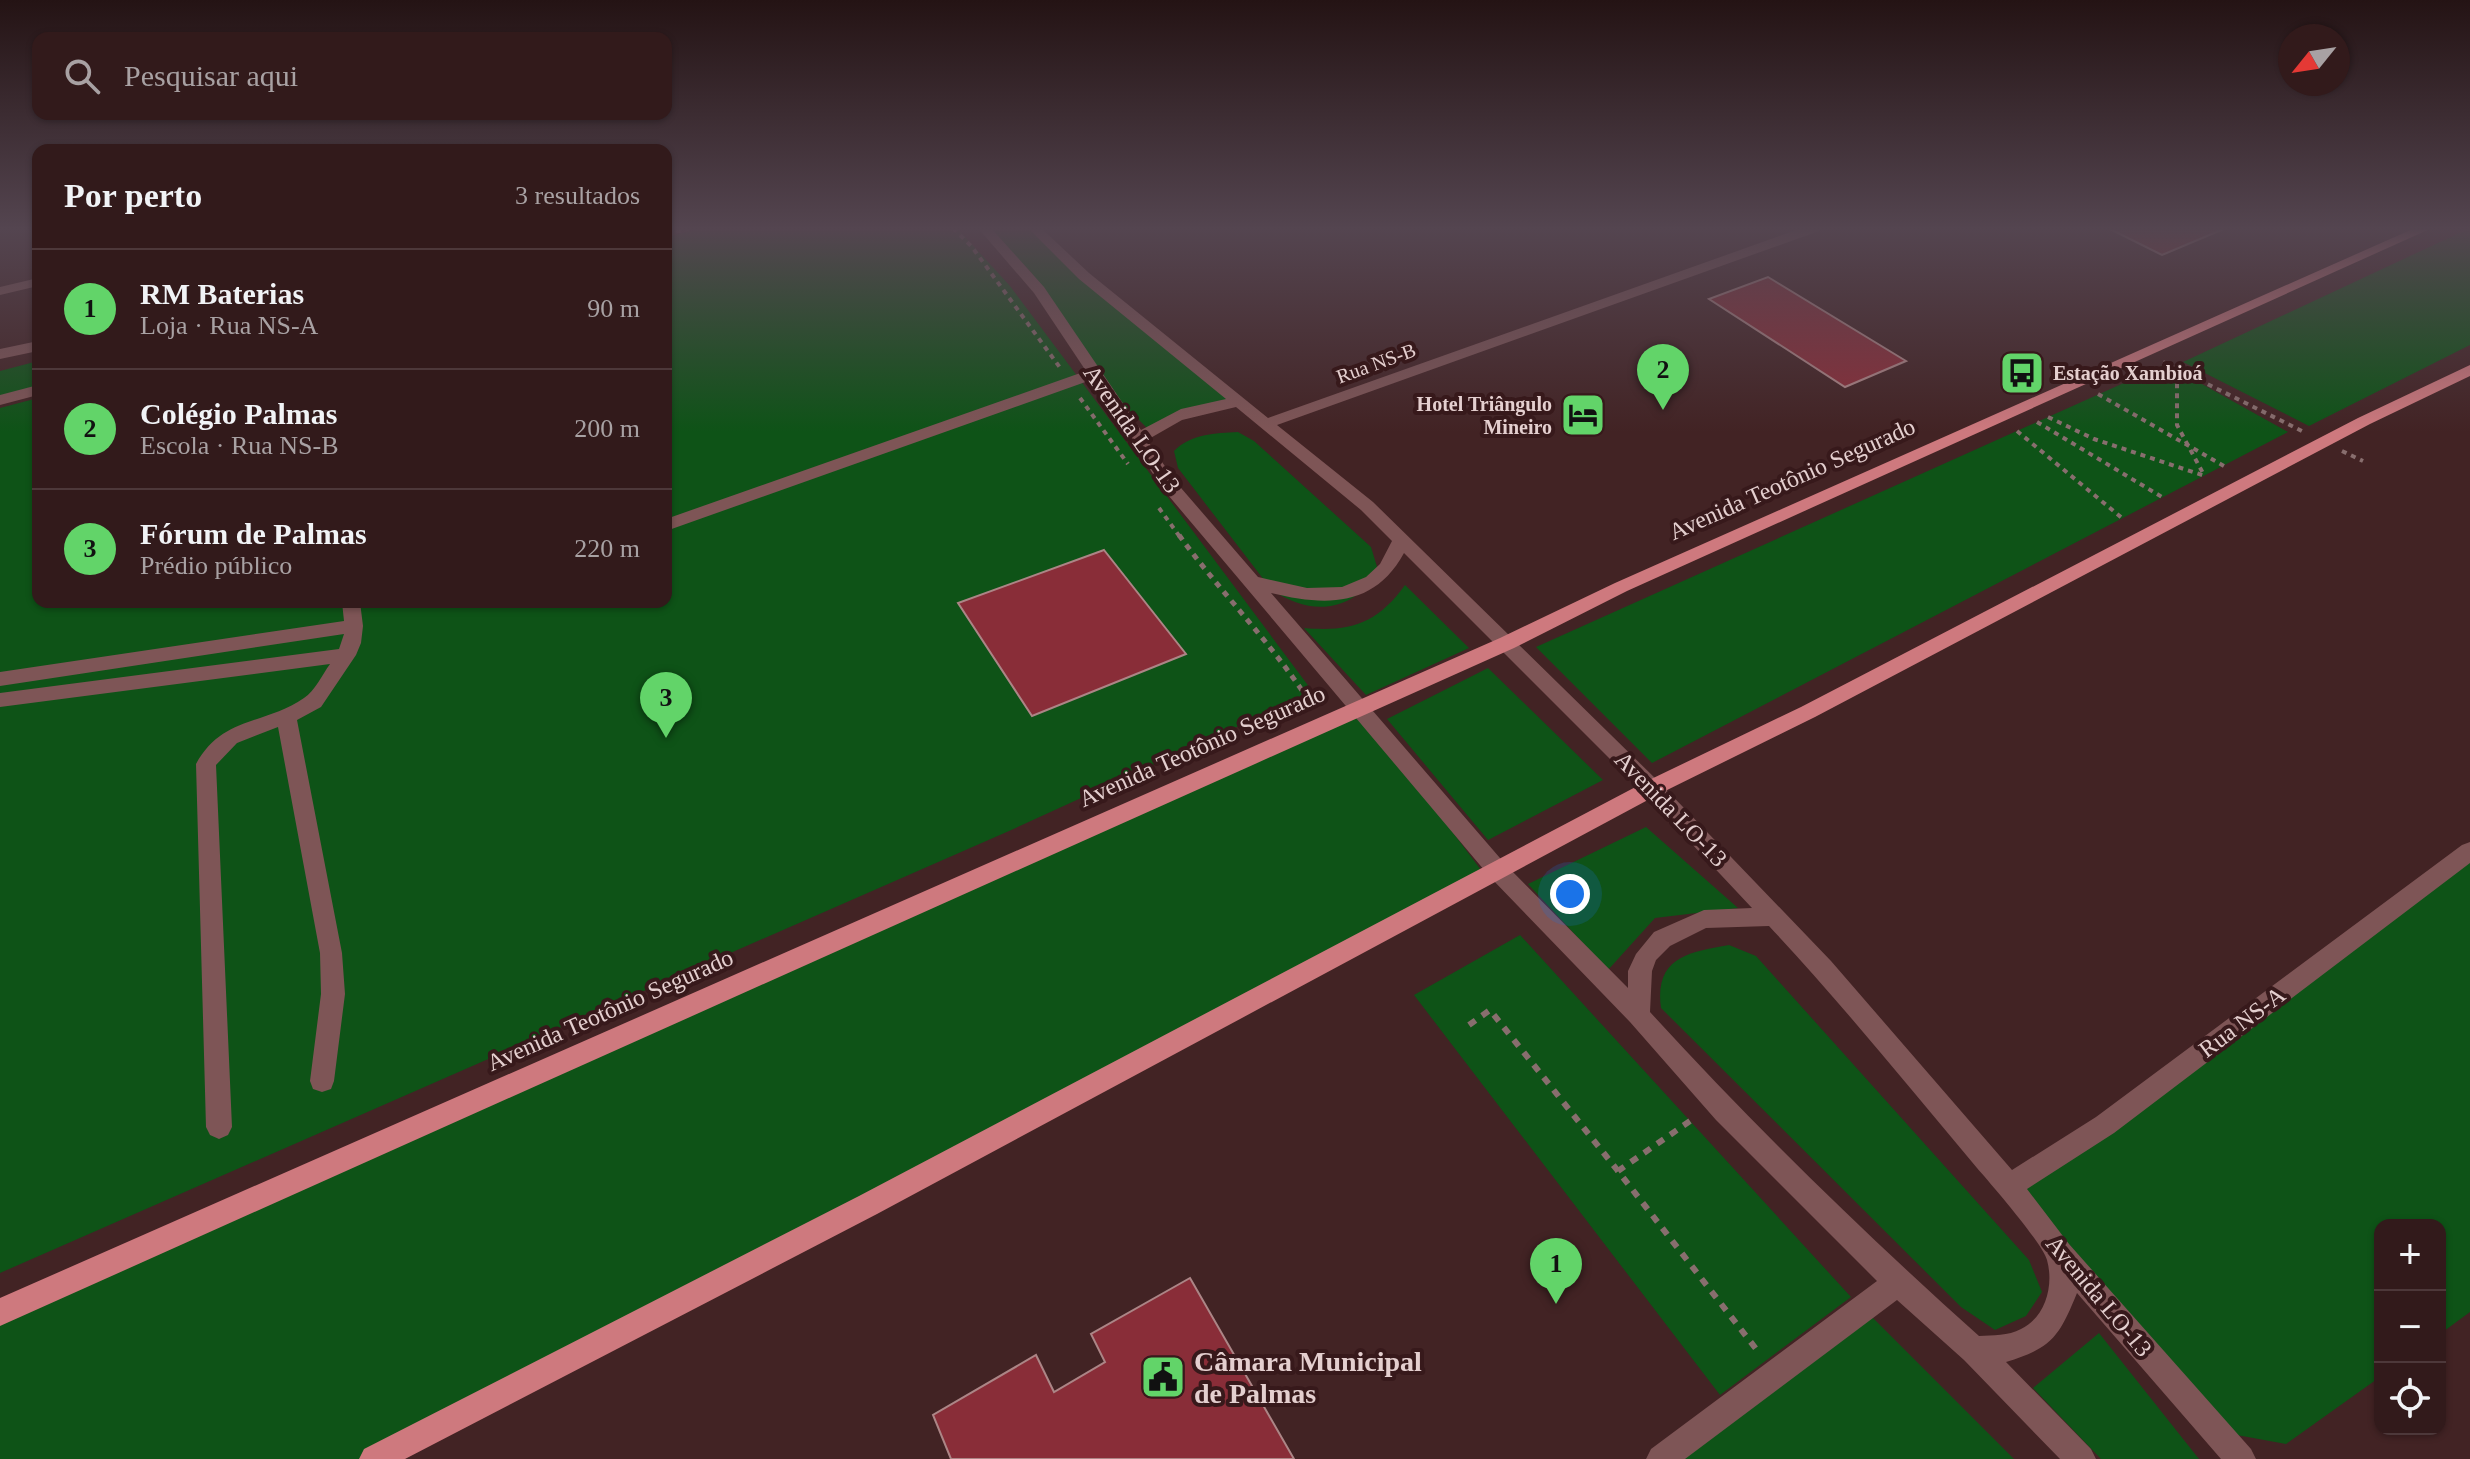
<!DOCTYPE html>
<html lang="pt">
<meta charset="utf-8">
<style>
:root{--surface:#321a1b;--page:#3a2324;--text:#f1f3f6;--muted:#a8a1a3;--line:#4d383a;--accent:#62d469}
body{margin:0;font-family:Georgia,serif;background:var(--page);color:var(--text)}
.controls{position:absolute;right:24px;bottom:24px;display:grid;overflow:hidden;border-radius:16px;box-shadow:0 2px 6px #0004}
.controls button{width:72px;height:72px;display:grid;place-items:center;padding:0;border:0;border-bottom:2px solid var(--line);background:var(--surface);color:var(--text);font:40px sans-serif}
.compass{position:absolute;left:2278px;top:24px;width:72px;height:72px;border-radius:50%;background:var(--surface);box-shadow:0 2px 6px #0004;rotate:240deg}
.you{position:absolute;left:1570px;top:894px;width:28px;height:28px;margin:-20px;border:6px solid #fff;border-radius:50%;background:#1a73e8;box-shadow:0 0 0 12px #1a73e833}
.badge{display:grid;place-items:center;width:52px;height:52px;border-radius:50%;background:var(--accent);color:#111;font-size:26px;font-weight:700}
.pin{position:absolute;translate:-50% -66px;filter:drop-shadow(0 2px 4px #0008)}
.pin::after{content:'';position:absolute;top:42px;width:28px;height:24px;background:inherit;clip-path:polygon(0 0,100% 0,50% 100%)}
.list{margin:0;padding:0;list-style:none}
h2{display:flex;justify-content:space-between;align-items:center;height:104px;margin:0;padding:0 32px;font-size:34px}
h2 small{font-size:26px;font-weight:400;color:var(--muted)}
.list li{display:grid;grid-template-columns:52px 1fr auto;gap:24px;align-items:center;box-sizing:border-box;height:120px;padding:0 32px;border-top:2px solid var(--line)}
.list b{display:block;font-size:30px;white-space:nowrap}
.list p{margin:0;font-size:26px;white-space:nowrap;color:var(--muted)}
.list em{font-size:26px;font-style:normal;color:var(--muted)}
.icon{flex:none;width:44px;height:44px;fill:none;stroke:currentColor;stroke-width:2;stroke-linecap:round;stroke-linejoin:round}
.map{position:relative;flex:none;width:2470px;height:1459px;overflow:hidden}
.search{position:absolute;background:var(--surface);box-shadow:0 2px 6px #0004;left:32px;top:32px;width:640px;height:88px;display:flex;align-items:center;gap:20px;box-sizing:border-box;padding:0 28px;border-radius:16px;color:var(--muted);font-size:30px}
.panel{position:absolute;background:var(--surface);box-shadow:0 2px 6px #0004;left:32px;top:144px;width:640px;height:464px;border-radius:16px}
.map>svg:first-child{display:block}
</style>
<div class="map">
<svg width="2470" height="1459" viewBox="0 0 2470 1459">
<rect width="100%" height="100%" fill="#422324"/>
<g fill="#0e5317">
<path d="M 705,228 L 957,228 L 1010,286 L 1313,692 L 1009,831 L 0,1273 L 0,408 L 38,398 L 38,602 L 666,602 L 666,237 Z"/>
<path d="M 987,228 L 1034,228 L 1075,268 L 1240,402 L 1185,412 L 1151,432 L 1093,374 L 1031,272 Z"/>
<path d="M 2470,228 L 2470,345 L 2309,426 L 2183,362 Z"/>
<path d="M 38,361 L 38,386 L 0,396 L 0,371 Z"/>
<path d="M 2166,364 L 2288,432 L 1652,763 L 1536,647 Z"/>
<path d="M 1238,432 L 1254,441 L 1371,547 L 1378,570 C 1354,613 1310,617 1271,589 L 1178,468 L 1174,451 C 1191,434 1215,433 1238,432 Z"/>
<path d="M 1405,585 L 1469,648 L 1366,695 L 1304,628 C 1350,632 1377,624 1405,585 Z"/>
<path d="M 1488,668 L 1603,780 L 1488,840 L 1387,719 Z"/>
<path d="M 1359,707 L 1484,874 L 368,1459 L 0,1459 L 0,1313 Z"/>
<path d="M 1646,827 L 1738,908 L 1655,918 L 1608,970 L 1528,884 Z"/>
<path d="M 2470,852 L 2470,1312 L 2440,1334 L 2440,1225 L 2380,1225 L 2380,1377 L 2286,1444 L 2215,1431 L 2009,1186 Z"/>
<path d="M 1520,935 L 1851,1297 L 1720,1395 L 1414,995 Z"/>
<path d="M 1729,945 L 1756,956 L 2029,1260 L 2042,1292 L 2026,1316 L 1995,1330 L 1961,1307 L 1661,1008 C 1654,958 1688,952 1729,945 Z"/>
<path d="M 1863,1308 L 2014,1459 L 1678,1459 Z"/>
<path d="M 2099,1333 L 2199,1459 L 2101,1459 L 2033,1388 Z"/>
</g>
<g fill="#892d38" stroke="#ac8586" stroke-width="2">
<path d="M 2108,228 L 2226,228 L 2162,255 Z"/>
<path d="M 1768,277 L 1906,361 L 1845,387 L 1709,299 Z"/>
<path d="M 1104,550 L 1186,654 L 1032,716 L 958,603 Z"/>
<path d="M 1190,1278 L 1294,1459 L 951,1459 L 933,1415 L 1036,1355 L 1054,1392 L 1105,1362 L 1091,1334 Z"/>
</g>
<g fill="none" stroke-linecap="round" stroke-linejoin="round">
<g stroke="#886e6e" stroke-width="4" stroke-dasharray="5 5" stroke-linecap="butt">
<path d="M 953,228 L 972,247 L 1061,369"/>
<path d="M 666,234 L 691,228"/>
<path d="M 2163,362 L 2304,432"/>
<path d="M 2167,366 L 2177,383 L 2177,425 L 2204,475"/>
<path d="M 2098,394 L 2224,466"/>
<path d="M 1080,398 L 1128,464"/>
<path d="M 2048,417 L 2094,439 L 2205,476"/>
<path d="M 2037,422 L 2162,497"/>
<path d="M 2017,431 L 2122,518"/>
<path d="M 2342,451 L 2363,461"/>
<path d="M 1159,508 L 1180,537"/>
</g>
<path stroke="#886e6e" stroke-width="5" stroke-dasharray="6 6" stroke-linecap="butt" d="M 1179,535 C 1220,592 1271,642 1309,701"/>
<g stroke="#886e6e" stroke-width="6" stroke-dasharray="8 8" stroke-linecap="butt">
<path d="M 1469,1025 L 1490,1010 L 1618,1171"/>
<path d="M 1690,1121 L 1618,1171 L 1760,1354"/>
</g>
<g fill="#7e5556" fill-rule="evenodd">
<path d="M 978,228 L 991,228 L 1044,287 L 1141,430 L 1181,409 L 1226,399 L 1079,279 L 1028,228 L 1041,228 L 1089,273 L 1268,418 L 1802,228 L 1820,228 L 1819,231 L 1277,425 L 1373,502 L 1659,782 L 1831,961 L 2012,1170 L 2096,1117 L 2462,845 L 2470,842 L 2470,863 L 2114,1133 L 2027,1189 L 2069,1244 L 2251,1449 L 2256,1459 L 2221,1459 L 2077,1293 C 2059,1337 2052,1348 2006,1362 L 2091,1449 L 2096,1459 L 2060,1459 L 1964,1360 L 1897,1300 L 1685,1459 L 1646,1459 L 1651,1449 L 1877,1281 L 1716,1120 L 1630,1022 L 1490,877 L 1163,489 L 1091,380 L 666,531 L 666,519 L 1086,371 L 1034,293 ZM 1236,407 L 1361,510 L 1392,541 L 1380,564 L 1366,577 L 1342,587 L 1307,588 L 1258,577 L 1175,481 L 1147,440 L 1182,420 ZM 1404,553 L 1645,794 L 1752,908 L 1704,910 L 1654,932 L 1636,954 L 1628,971 L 1628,988 L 1506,865 L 1271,593 C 1325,606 1374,608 1404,553 ZM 1769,926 C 1842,1004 1909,1087 1977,1168 C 1991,1184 2043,1244 2047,1260 C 2054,1285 2046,1317 2021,1329 C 2008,1336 1993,1335 1979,1336 C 1864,1233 1754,1126 1650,1012 L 1652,971 L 1656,960 L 1670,946 L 1706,928 Z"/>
<path d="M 38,278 L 38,286 L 0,295 L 0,287 Z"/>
<path d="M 38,341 L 38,351 L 0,359 L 0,349 Z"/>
<path d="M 38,385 L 38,395 L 0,405 L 0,395 Z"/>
<path d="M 342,602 L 360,602 L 363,626 L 361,643 L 356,655 L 321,707 L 297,720 L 342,953 L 345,994 L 334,1081 L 331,1089 L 322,1092 L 313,1089 L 310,1081 L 321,994 L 320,953 L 278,727 L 237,743 L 216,765 L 232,1127 L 228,1135 L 219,1139 L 210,1135 L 206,1127 L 196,764 C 222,716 265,725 304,698 C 315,691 322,675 330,664 L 0,707 L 0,693 L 339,649 L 344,634 L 0,686 L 0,672 L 344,621 Z"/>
</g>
<g fill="#ce797e" fill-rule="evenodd">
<path d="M 2415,228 L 2432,228 L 1627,591 L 1514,648 L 0,1326 L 0,1298 L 1500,638 L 1615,583 Z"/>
<path d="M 2470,365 L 2470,376 L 2370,424 L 1815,717 L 1659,794 L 877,1214 L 405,1459 L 359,1459 L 364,1449 L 859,1196 L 1645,782 L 1801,707 L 2358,418 Z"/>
</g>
</g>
<linearGradient id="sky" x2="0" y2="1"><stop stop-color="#241314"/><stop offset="0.53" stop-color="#544550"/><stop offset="1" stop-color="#544550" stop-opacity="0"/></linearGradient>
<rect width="2470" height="432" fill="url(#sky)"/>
<defs>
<g id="bus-square" transform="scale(2.3)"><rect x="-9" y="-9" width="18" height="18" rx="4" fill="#62d469" stroke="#37191b"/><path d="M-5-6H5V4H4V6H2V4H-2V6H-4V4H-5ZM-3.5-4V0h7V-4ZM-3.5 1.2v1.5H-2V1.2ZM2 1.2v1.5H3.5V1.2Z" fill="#111"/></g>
<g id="hotel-square" transform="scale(2.3)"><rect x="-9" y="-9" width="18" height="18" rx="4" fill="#62d469" stroke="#37191b"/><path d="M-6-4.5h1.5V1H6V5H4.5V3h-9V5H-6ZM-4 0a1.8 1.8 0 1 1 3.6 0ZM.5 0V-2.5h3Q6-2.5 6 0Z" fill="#111"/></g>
<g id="civic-square" transform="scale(2.3)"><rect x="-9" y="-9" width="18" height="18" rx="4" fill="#62d469" stroke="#37191b"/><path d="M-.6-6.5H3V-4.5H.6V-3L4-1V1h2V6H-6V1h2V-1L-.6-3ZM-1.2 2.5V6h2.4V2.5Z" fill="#111"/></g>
</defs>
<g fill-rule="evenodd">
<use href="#bus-square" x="2022" y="373"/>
<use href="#hotel-square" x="1583" y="415"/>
<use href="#civic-square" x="1163" y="1377"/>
</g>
<g text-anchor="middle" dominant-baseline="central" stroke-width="8" stroke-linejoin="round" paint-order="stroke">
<g font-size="20" fill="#e4cfcf" stroke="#37191b">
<text transform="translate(1376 363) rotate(-20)">Rua NS-B</text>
</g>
<g font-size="20" font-weight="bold" fill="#e4cfcf" stroke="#37191b" text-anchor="start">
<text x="2053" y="373">Estação Xambioá</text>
<text x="1552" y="404" text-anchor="end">Hotel Triângulo<tspan x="1552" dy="23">Mineiro</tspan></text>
</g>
<g font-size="24" fill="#e4cfcf" stroke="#37191b">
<text transform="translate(1132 429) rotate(55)">Avenida LO-13</text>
<text transform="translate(1792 479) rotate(-24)">Avenida Teotônio Segurado</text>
<text transform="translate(1202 746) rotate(-24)">Avenida Teotônio Segurado</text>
<text transform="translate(1671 809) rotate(46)">Avenida LO-13</text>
<text transform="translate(610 1010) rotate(-24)">Avenida Teotônio Segurado</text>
<text transform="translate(2242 1022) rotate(-37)">Rua NS-A</text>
<text transform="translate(2099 1296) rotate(50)">Avenida LO-13</text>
</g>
<g font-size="28" font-weight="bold" fill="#e4cfcf" stroke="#37191b" text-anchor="start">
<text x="1194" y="1361">Câmara Municipal<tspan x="1194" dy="32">de Palmas</tspan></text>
</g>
</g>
</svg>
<div class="controls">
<button>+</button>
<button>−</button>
<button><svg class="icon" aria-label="locate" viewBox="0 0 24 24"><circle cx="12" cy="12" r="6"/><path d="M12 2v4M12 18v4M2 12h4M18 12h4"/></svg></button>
</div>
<svg class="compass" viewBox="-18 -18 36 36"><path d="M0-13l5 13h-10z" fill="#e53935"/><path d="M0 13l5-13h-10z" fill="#a8a1a3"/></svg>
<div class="you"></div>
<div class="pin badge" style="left:1556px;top:1304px">1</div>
<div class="pin badge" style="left:1663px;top:410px">2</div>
<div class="pin badge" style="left:666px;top:738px">3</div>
<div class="search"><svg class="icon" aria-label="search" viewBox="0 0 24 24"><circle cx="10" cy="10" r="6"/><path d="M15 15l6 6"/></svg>Pesquisar aqui</div>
<section class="panel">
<h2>Por perto<small>3 resultados</small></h2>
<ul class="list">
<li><span class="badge">1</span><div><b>RM Baterias</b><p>Loja · Rua NS-A</p></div><em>90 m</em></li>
<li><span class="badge">2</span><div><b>Colégio Palmas</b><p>Escola · Rua NS-B</p></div><em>200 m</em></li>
<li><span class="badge">3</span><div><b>Fórum de Palmas</b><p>Prédio público</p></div><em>220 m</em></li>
</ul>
</section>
</div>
